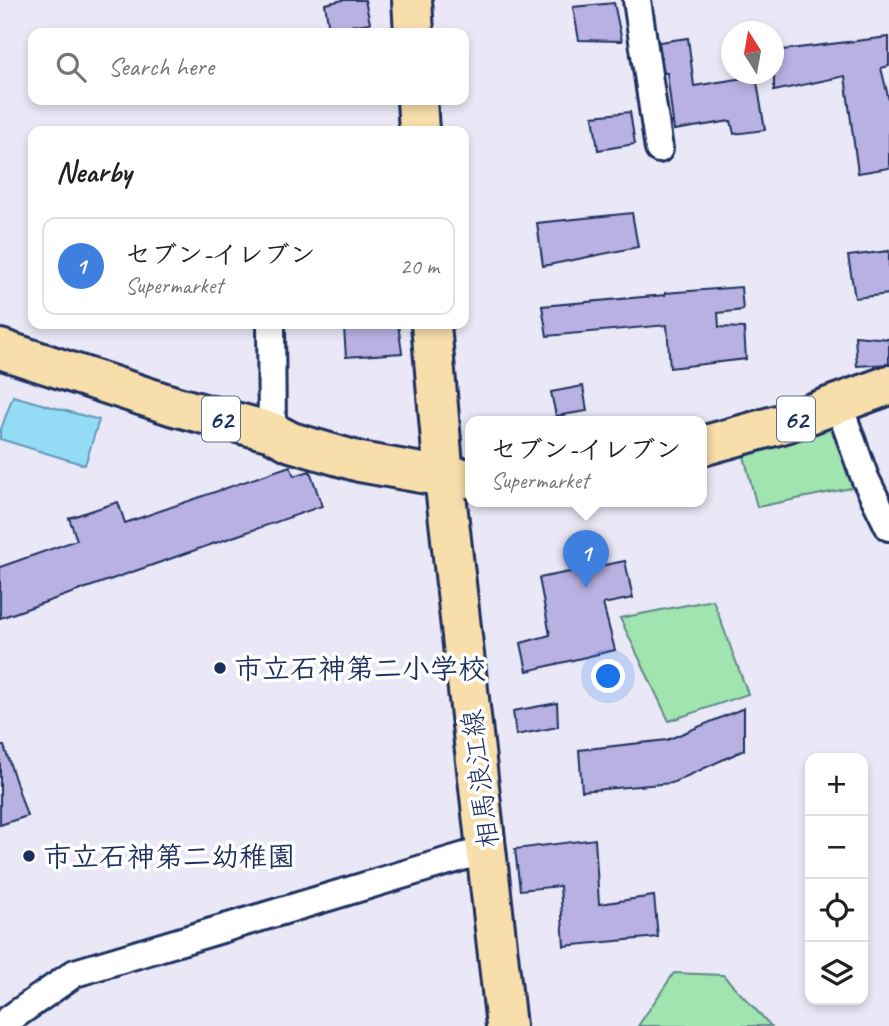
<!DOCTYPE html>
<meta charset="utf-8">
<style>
:root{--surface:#fff;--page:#f6f6f6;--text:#222;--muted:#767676;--line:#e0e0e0;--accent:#1b2f5e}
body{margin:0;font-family:Caveat,"Klee One",sans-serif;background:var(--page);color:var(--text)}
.controls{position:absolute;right:21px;bottom:21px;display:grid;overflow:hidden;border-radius:14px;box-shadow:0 4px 10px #0003}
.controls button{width:63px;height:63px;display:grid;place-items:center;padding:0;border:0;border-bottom:2px solid var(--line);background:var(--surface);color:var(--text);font:35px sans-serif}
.compass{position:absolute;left:721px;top:21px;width:63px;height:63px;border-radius:50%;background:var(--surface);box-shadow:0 4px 10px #0003;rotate:349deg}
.you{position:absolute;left:609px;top:677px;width:24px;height:24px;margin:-18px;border:5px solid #fff;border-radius:50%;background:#1a73e8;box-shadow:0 0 0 10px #1a73e833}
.badge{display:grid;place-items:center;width:46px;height:46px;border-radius:50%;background:var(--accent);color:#fff;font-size:23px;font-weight:700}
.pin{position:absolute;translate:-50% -58px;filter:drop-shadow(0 2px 4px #0008)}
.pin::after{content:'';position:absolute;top:37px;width:24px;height:21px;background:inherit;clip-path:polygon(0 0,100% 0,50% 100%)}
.popup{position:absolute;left:465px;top:416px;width:242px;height:91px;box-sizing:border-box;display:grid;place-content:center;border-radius:14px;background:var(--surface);filter:drop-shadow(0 2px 5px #0005);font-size:23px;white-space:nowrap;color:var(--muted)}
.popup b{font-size:26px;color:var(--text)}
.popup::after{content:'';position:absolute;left:50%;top:100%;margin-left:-14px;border:14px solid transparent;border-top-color:var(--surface)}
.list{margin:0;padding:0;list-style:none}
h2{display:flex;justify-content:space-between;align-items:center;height:91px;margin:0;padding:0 28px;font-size:30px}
h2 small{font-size:23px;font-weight:400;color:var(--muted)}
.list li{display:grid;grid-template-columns:46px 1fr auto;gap:21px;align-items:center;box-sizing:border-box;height:98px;margin:0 14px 14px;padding:0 14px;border:2px solid var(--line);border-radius:14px}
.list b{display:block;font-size:26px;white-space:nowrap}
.list p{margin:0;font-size:23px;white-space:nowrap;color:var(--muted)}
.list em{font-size:23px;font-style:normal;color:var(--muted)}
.icon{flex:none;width:38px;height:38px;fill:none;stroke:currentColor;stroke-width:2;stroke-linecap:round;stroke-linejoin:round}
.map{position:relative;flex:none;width:889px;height:1026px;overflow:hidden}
.search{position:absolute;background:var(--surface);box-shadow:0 4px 10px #0003;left:28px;top:28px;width:441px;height:77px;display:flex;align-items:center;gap:18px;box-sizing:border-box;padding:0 24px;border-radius:14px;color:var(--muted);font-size:26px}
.panel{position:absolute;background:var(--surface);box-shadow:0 4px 10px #0003;left:28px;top:126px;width:441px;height:203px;border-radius:14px}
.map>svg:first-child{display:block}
</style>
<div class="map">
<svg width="889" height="1026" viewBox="0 0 889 1026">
<rect width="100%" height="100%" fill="#eae8f6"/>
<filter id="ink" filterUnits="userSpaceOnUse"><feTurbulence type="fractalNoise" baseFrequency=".0143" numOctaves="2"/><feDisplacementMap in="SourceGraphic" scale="14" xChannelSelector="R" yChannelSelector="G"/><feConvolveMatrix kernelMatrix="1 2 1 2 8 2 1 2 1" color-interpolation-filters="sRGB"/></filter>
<g filter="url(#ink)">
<g fill="#a0e4b0" stroke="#5e8a87" stroke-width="2">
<path d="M 831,422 L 861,486 L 757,507 L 743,452 Z"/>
<path d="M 713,600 L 748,694 L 669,721 L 620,618 Z"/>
<path d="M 674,973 L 723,975 L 771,1026 L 638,1026 Z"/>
</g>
<path fill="#94dcf6" stroke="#6497b9" stroke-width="2" d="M 13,396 L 99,420 L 85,465 L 0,439 L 0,432 Z"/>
<g fill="#b9b1e2" stroke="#1b2f5e" stroke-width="2">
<path d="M 343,0 L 365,0 L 370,23 L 329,29 L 325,4 Z"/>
<path d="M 614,3 L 622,41 L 579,40 L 573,7 Z"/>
<path d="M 889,37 L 889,66 L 881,68 L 889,100 L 889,168 L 858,173 L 845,76 L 774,91 L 774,51 Z"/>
<path d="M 688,38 L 694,86 L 756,76 L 765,130 L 734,134 L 731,121 L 674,130 L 667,73 L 664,73 L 659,42 Z"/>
<path d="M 630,112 L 635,144 L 598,150 L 593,116 Z"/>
<path d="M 632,213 L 638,247 L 543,266 L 537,223 Z"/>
<path d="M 889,251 L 889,294 L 855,298 L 848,256 Z"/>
<path d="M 741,287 L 743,310 L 718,313 L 719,327 L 744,328 L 746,359 L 670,368 L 667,325 L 547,336 L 542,306 L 665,295 L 665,293 Z"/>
<path d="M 398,324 L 402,353 L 346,357 L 344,328 Z"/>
<path d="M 855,336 L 889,339 L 889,364 L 857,366 Z"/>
<path d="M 583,386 L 587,411 L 556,416 L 551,392 Z"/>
<path d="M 290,466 L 294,476 L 310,471 L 322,506 L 0,618 L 0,567 L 77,540 L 69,518 L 118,502 L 125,523 Z"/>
<path d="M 625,561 L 633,598 L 603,604 L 615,650 L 527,671 L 521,643 L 550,635 L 539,578 Z"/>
<path d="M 557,703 L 558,727 L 516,735 L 513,711 Z"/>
<path d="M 744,708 L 744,750 L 672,783 L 582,791 L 579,750 L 667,740 Z"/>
<path d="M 0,746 L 4,746 L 27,816 L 0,825 Z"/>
<path d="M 595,839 L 599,904 L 654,896 L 658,937 L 564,946 L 560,886 L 520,890 L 515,849 Z"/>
</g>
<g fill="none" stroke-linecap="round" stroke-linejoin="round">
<g stroke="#1b2f5e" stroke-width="32">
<g id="street">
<path d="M 637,0 L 659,149"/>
<path d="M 271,324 L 272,432"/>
<path d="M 838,403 L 865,478 L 889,527"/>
<path d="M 4,1026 L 8,1020 L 75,973 L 465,856 L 488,851"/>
</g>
</g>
<g stroke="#1b2f5e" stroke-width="44">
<g id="primary">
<path d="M 412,0 L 414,33"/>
<path d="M 417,100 L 419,131"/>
<path d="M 431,324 L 444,477 L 506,1026"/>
<path d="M 0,349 L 174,406 L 272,432 L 291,442 L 360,462 L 444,477 L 468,478"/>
<path d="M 702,446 L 785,423 L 889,385"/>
</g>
</g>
<use href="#street" stroke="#fff" stroke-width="26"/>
<use href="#primary" stroke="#f8deab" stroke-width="38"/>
</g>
</g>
<g fill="#1b2f5e" stroke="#fff" stroke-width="2.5">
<circle cx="220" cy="668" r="7"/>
<circle cx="29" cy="856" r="7"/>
</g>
<g text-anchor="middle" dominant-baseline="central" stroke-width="7" stroke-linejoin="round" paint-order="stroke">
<g fill="#fff" stroke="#5f6d8e" stroke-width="2">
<rect x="202" y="396.5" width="38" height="45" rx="5"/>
<rect x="777" y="396.5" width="38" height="45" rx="5"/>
</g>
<g font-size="26" font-weight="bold" fill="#1b2f5e">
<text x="221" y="419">62</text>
<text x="796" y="419">62</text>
</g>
<g font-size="28" font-weight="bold" fill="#1b2f5e" stroke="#fff" text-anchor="start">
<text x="234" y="668">市立石神第二小学校</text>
<text x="43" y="856">市立石神第二幼稚園</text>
</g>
<g font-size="28" fill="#1b2f5e" stroke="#fff">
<text transform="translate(480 779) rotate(-97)">相馬浪江線</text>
</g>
</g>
</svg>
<div class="controls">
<button>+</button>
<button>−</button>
<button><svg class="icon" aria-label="locate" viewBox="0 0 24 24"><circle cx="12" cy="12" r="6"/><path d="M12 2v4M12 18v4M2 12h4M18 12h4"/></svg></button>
<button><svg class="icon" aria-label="layers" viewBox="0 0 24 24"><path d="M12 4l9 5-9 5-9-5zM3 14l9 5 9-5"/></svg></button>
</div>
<svg class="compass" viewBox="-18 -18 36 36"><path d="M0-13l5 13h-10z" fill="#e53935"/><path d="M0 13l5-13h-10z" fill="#767676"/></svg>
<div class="you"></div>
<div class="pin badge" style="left:586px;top:588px;background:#3f7fe0">1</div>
<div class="popup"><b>セブン-イレブン</b>Supermarket</div>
<div class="search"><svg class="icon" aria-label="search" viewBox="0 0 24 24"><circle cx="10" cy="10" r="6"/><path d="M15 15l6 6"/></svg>Search here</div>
<section class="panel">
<h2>Nearby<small></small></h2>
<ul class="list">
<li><span class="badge" style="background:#3f7fe0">1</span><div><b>セブン-イレブン</b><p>Supermarket</p></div><em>20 m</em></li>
</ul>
</section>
</div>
